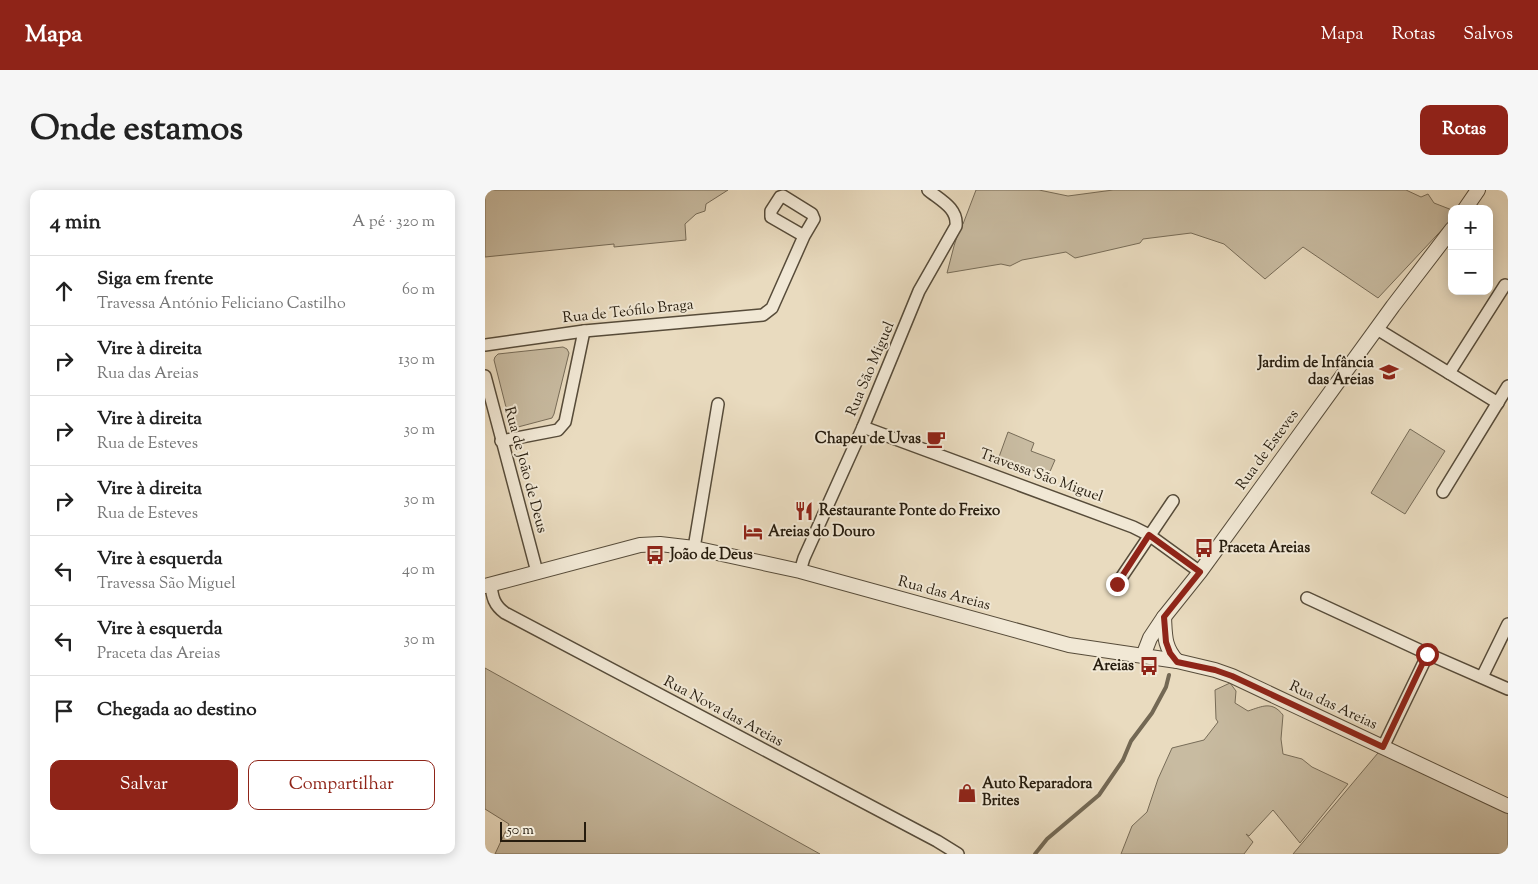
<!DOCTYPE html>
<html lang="pt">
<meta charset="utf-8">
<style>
:root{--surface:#fff;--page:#f6f6f6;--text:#222;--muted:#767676;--line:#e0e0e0;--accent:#8f2418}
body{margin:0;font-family:"Sorts Mill Goudy",serif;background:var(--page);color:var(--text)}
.controls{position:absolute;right:15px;top:15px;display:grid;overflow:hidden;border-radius:10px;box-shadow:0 2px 12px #0003}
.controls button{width:45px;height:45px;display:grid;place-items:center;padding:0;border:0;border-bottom:1px solid var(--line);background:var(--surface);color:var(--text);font:25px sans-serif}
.scale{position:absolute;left:15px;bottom:12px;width:86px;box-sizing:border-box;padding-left:5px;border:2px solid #261c0e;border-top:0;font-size:14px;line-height:18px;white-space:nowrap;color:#261c0e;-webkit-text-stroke:4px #f1e8d5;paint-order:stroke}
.stop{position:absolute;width:15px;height:15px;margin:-11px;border:4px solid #8f2418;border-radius:50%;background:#fff}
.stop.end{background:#8f2418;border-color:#fff;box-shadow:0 1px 5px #0008}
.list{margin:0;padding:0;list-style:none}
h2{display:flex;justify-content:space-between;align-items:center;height:65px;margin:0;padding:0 20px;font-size:21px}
h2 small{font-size:16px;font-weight:400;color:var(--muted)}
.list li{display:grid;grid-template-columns:32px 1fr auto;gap:15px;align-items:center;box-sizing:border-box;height:70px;padding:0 20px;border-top:1px solid var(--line)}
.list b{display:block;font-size:19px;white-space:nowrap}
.list p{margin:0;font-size:16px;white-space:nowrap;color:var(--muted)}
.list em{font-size:16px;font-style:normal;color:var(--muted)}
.actions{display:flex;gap:10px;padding:15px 20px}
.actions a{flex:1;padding:11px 0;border:1px solid var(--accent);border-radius:10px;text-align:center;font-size:18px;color:var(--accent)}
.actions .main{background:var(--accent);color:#fff}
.icon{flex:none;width:28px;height:28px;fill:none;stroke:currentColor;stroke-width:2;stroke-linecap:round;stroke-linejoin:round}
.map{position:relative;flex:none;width:1023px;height:664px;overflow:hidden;border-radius:10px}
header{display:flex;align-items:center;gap:30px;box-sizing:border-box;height:70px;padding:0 25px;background:var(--accent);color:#fff}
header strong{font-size:24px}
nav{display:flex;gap:28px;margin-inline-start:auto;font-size:18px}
.intro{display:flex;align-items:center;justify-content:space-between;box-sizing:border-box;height:120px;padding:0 30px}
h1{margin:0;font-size:35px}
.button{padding:12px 22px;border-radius:10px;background:var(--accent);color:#fff;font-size:18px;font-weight:700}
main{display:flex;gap:30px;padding:0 30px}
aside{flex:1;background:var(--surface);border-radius:10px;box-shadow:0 2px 12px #0003}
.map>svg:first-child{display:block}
</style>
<header>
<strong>Mapa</strong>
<nav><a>Mapa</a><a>Rotas</a><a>Salvos</a></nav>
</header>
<div class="intro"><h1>Onde estamos</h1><a class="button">Rotas</a></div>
<main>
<aside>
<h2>4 min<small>A pé · 320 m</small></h2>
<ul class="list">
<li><svg class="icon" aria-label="ahead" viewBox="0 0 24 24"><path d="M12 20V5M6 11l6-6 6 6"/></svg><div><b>Siga em frente</b><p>Travessa António Feliciano Castilho</p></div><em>60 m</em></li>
<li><svg class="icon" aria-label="right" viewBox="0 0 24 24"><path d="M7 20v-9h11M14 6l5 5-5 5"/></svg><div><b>Vire à direita</b><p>Rua das Areias</p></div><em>130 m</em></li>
<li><svg class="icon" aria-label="right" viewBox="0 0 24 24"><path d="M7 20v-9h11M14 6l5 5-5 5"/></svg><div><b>Vire à direita</b><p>Rua de Esteves</p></div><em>30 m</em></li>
<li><svg class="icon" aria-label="right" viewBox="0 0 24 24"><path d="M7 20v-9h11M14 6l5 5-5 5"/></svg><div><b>Vire à direita</b><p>Rua de Esteves</p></div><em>30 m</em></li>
<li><svg class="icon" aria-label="left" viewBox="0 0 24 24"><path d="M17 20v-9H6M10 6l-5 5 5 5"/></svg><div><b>Vire à esquerda</b><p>Travessa São Miguel</p></div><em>40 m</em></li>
<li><svg class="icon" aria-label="left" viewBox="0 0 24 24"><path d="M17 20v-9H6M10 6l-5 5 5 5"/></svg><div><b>Vire à esquerda</b><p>Praceta das Areias</p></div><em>30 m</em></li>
<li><svg class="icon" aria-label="arrive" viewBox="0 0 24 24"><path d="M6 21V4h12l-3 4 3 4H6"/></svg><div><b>Chegada ao destino</b></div></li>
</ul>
<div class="actions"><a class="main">Salvar</a><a>Compartilhar</a></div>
</aside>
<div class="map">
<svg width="1023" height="664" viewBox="0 0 1023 664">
<rect width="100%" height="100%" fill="#e9dbbf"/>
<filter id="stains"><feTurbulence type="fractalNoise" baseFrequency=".004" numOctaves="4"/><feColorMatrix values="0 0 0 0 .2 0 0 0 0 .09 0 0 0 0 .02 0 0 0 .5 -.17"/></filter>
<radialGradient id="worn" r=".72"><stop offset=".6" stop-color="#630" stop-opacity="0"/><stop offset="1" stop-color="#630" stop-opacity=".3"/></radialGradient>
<g fill="#c8bba1" stroke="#776c58">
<path d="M 0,0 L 243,0 L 221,14 L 220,21 L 211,24 L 200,34 L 201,50 L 129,57 L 129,54 L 0,67 Z"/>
<path d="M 491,0 L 554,0 L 583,6 L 628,0 L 921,0 L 936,7 L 943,4 L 949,13 L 967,20 L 967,29 L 893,108 L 818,57 L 780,89 L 739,54 L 706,43 L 658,49 L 655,53 L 590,68 L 581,62 L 537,70 L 525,76 L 516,74 L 462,83 L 469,56 L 476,34 L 478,34 Z"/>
<path d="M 78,157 L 82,159 L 84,163 L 69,224 L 67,228 L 33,237 L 28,236 L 25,233 L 9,170 L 10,167 L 13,164 Z"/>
<path d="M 925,239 L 960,261 L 920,324 L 886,303 Z"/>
<path d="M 523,242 L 549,253 L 546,261 L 570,270 L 563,286 L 514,267 Z"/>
<path d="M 0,478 L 335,664 L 10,664 L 24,634 L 0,619 Z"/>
<path d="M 745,493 L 751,501 L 750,513 L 763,521 C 778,516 787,511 798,525 L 796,549 L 798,564 L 817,569 L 827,577 L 863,594 L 815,653 L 788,620 L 764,646 L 761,644 L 768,652 L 759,664 L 636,664 L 647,636 L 662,622 L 673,589 L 687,558 L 719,550 L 733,532 L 731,529 L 730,500 Z"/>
<path d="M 898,557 L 1023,616 L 1023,664 L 808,664 Z"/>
</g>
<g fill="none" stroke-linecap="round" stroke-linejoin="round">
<path stroke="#736854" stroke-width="4" d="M 550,664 L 562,649 L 614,605 L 638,570 L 646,551 L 667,523 L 681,497 L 684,485"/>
<g stroke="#574c3a" stroke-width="14">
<g id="minor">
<path d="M 892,139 L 1013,213"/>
<path d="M 0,155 L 99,141 L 278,125 L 287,118 L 319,46 L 329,29 L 327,24 L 298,6 L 295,7 L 286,21 L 286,27 L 319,46"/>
<path d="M 964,183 L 1020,95"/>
<path d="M 0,186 L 52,382"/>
<path d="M 378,237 L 648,337 L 664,345 L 715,382"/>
<path d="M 16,251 L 73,240 L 80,232 L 99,141"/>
<path d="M 958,302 L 1023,196"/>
<path d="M 209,358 L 233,214"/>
<path d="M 315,381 L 319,368 L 378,237 L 434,101 L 471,36 C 473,18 455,10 443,0"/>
<path d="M 6,394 C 7,407 9,415 20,423 L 452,651 L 473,664"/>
<path d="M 632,394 L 688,311"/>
<path d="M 822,408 L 943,464 L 1023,499"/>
<path d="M 997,487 L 1023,434"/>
<path d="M 898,557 L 943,464"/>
</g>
</g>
<g stroke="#574c3a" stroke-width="16">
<g id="tertiary">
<path d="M 980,19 L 993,0"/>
<path d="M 0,396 L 155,355 L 175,354 L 209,358 L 315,381 L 584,455 L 692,471 L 730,480 L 747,486 L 1023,616"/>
<path d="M 679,427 C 680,445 679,457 692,471"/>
<path d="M 658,466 L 665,448 L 679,427 L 715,382 L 908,116 L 967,39"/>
</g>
</g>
<use href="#minor" stroke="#f1e8d5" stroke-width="11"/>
<use href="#tertiary" stroke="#f1e8d5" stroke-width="14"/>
</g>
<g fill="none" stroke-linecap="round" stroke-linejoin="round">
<path stroke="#8f2418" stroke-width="6" d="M 632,394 L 664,345 L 715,382 L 679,427 L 681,452 L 685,463 L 692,472 L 730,480 L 747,486 L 898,557 L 942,464"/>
</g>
<defs>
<g id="school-bare" transform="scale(1.5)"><path d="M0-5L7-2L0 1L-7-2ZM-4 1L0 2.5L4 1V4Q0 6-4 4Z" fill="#8f2418" stroke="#f1e8d5" stroke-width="2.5" paint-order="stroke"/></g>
<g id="cafe-bare" transform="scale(1.5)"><path d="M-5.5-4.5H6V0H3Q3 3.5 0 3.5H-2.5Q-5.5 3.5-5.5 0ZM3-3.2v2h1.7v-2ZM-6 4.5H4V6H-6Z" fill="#8f2418" stroke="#f1e8d5" stroke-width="2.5" paint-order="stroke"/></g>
<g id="restaurant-bare" transform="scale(1.5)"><path d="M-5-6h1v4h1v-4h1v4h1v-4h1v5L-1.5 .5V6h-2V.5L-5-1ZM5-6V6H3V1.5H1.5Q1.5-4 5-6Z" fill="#8f2418" stroke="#f1e8d5" stroke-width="2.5" paint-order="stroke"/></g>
<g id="hotel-bare" transform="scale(1.5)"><path d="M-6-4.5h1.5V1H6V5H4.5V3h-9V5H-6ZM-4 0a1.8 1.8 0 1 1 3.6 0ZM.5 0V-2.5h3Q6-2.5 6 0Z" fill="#8f2418" stroke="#f1e8d5" stroke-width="2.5" paint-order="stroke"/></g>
<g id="bus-bare" transform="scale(1.5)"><path d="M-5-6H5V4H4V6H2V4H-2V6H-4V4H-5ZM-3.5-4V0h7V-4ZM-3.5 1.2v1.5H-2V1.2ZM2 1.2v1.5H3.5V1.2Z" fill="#8f2418" stroke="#f1e8d5" stroke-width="2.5" paint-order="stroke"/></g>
<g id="shop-bare" transform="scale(1.5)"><path d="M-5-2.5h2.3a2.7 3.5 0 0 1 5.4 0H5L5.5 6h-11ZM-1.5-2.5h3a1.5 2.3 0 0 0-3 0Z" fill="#8f2418" stroke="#f1e8d5" stroke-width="2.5" paint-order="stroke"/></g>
</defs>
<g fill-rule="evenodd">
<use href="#school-bare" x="904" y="182"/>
<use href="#cafe-bare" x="451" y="249"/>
<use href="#restaurant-bare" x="319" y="321"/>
<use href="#hotel-bare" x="268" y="342"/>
<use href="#bus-bare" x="719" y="358"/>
<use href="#bus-bare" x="170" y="365"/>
<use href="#bus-bare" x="664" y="476"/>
<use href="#shop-bare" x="482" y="603"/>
</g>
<g text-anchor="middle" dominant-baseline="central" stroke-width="4" stroke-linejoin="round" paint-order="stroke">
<g font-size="15" fill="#261c0e" stroke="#f1e8d5">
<text transform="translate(143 122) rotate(-6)">Rua de Teófilo Braga</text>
<text transform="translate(386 179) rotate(-67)">Rua São Miguel</text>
<text transform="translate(783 260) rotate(-54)">Rua de Esteves</text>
<text transform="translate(40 280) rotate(75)">Rua de João de Deus</text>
<text transform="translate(556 286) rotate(20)">Travessa São Miguel</text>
<text transform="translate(459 404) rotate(15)">Rua das Areias</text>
<text transform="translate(848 516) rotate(25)">Rua das Areias</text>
<text transform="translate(238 522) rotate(28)">Rua Nova das Areias</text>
</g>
<g font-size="15" font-weight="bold" fill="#261c0e" stroke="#f1e8d5" text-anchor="start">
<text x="889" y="173" text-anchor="end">Jardim de Infância<tspan x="889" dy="17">das Areias</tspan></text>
<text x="436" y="249" text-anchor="end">Chapeu de Uvas</text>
<text x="334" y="321">Restaurante Ponte do Freixo</text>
<text x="283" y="342">Areias do Douro</text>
<text x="734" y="358">Praceta Areias</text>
<text x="185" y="365">João de Deus</text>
<text x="649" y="476" text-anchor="end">Areias</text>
<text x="497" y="594">Auto Reparadora<tspan x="497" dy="17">Brites</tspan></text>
</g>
</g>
<rect width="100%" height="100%" filter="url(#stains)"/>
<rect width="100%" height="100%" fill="url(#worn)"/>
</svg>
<div class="controls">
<button>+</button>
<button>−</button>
</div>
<div class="scale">50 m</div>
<div class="stop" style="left:942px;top:464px"></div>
<div class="stop end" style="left:632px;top:394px"></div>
</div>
</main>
